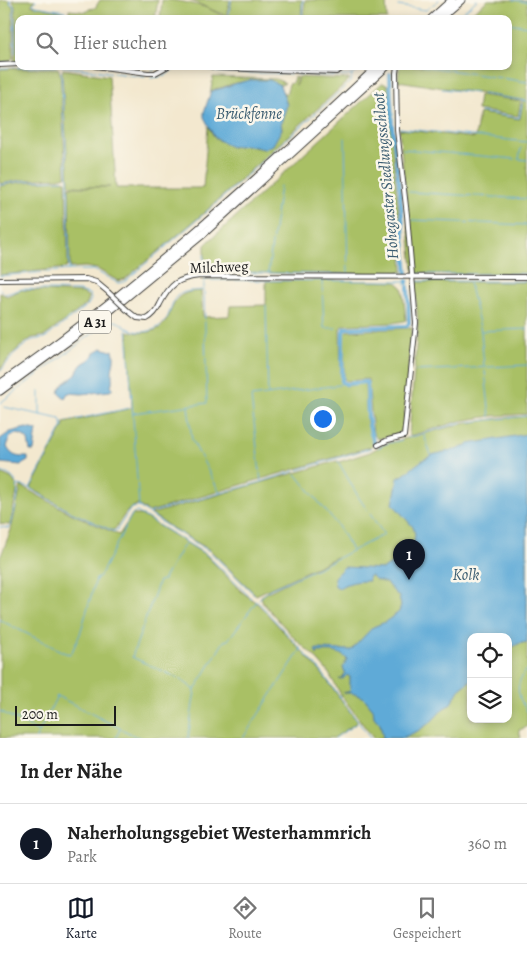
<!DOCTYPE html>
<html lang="de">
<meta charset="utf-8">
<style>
:root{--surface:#fff;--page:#f2f2f2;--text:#222;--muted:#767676;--line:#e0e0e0;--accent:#111827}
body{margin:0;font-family:Alegreya,serif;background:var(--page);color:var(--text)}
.controls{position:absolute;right:15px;bottom:15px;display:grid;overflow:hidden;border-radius:10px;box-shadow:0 2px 8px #0003}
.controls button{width:45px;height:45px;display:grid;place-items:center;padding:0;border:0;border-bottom:1px solid var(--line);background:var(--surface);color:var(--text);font:25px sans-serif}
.scale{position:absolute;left:15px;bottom:12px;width:101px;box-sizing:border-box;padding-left:5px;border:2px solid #1c1c1c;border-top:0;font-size:14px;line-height:18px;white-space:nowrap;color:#1c1c1c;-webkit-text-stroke:4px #fbf7ec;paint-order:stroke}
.you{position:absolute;left:322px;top:418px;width:18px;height:18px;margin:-12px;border:4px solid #fff;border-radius:50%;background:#1a73e8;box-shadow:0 0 0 8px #1a73e833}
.badge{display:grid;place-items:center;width:32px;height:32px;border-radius:50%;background:var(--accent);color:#fff;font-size:16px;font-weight:700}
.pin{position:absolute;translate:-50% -41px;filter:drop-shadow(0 1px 2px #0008)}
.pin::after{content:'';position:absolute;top:26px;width:18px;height:15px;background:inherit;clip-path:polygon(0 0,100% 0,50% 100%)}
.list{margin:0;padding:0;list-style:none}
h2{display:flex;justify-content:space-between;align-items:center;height:65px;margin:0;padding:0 20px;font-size:21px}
h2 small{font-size:16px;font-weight:400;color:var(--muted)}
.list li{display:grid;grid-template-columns:32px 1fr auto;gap:15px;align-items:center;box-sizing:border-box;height:80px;padding:0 20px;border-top:1px solid var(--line)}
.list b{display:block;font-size:19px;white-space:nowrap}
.list p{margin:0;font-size:16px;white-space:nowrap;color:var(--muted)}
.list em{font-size:16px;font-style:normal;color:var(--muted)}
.icon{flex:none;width:28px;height:28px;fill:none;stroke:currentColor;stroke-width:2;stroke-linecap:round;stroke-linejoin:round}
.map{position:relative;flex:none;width:527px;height:738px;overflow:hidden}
.search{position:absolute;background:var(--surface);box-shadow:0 2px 8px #0003;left:15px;right:15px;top:15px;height:55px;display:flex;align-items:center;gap:12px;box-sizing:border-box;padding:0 18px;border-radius:10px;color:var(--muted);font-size:19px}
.sheet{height:145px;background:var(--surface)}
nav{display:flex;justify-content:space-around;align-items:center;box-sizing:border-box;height:70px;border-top:1px solid var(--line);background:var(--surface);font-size:14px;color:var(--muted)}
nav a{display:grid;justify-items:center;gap:2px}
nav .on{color:var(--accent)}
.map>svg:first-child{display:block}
</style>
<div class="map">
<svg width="527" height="738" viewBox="0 0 527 738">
<rect width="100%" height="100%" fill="#fbf7ec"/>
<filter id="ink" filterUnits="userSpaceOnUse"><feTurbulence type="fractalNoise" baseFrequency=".02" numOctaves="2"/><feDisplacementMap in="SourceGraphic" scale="10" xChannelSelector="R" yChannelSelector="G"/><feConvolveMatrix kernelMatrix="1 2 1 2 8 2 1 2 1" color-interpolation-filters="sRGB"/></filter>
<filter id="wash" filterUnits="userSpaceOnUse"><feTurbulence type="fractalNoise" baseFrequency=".0096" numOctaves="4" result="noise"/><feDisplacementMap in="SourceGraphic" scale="20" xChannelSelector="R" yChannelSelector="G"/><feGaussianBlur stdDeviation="1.12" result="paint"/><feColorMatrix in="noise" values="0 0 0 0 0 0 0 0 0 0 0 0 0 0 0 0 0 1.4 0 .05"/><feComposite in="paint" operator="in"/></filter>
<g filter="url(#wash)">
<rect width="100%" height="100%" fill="#f3e8cf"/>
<g fill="#a9c065" stroke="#626e40" fill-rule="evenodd">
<path d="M 0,0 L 9,0 L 13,7 L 13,58 L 9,61 L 0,62 Z"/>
<path d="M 12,0 L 35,0 L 31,5 L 63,12 L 64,19 L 19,19 L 19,61 L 14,61 L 16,50 L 15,5 Z"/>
<path d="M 100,0 L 158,0 L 155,19 L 69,19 L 69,10 L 87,12 L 89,9 L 95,8 Z"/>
<path d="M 162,0 C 180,0 213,6 225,19 L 160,19 Z"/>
<path d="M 190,0 L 230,0 L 226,16 Z"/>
<path d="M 232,0 L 302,0 L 301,19 L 228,19 Z"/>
<path d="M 305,0 L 386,0 L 387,19 L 303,19 Z"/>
<path d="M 488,0 L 527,0 L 527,273 L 416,274 L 413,268 L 399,129 L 475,138 L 479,113 L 520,119 L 523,100 L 398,81 L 399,69 L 401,66 L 508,66 L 508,19 L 464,19 Z"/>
<path d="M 45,68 L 58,68 L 60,72 L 66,176 L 59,178 L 20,180 L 0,184 L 0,69 Z"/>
<path d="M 63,69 L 109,76 L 116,188 L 203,188 L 208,126 L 215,138 L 231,147 L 245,145 L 264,149 L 282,129 L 281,123 L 287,105 L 283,92 L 286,94 L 289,84 L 292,83 L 294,77 L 296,77 L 296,86 L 297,85 L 298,77 L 350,79 L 204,213 L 125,279 L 118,281 L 97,269 L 85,267 L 70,268 L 69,187 L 110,187 L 71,186 L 69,184 L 62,73 Z"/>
<path d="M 213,77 L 276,79 L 285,83 L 280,85 C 267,79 251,80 237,83 C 229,84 223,88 214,89 L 210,95 Z"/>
<path d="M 382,83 L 388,85 C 391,148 400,209 403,272 L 398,272 L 398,274 L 269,273 L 209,270 L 205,266 L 205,245 L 207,243 Z"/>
<path d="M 479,95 L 521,101 L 518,116 L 477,110 Z"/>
<path d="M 61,180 L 66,181 L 68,266 L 66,268 L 0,275 L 0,186 L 21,182 Z"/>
<path d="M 331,280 L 396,282 L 402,287 L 403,292 L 406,320 L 404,321 L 392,323 L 345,325 L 341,327 L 340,330 L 341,382 L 346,386 L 363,383 L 365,385 L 367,422 L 373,444 L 370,447 L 149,512 L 138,505 C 125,508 122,521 114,530 L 111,530 L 71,512 L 31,488 L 64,426 L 64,423 L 132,408 L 128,331 C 144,335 163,333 169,315 C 172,308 174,299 182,295 C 187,292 195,291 201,291 L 203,317 L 229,316 L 230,306 L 266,305 L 266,281 Z"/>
<path d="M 417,282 L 527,282 L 527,414 L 492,416 L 460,421 L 410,436 L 409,435 L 418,322 L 415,284 Z"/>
<path d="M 21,290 L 83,293 L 89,297 L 87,304 L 45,336 L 32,338 L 21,346 L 12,354 L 0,370 L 0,293 L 7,296 Z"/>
<path d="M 412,328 L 403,430 L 398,434 L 378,439 L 373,434 L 368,379 L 346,381 L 344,379 L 344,333 L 346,331 Z"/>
<path d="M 527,416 L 527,727 L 519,730 L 521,738 L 373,738 L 341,695 L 328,672 L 314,656 L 296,640 L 263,603 L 261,596 L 268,592 L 337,557 L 256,595 L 210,550 L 172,528 L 151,514 L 337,461 L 339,462 L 370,452 L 384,444 L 461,424 L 499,418 ZM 471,637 L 508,637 L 508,719 L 471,719 Z"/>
<path d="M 0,473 L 11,478 L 18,487 L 10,525 L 0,524 Z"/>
<path d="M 21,486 L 70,513 L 119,535 L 132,515 L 141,515 L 206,555 L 241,591 L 258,604 L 320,671 L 357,721 L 356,723 L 334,738 L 0,738 L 0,558 L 11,530 Z"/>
</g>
<g fill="#5eaad7" stroke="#3d637a">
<path d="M 251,80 L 270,80 L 280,85 L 287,105 L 281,123 L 282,129 L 273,145 L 264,149 L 245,145 L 231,147 L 215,138 L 204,117 L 204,112 L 211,91 L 223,88 L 237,83 Z"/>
<path d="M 102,348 L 111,351 L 113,350 C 116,360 112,365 112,374 C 112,379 113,381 111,386 L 113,389 L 110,391 L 82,394 L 68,393 L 65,398 L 59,393 C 61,382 69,382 75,375 C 78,371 79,367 82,364 C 88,360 91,360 94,353 Z"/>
<path d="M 26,428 L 37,430 L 34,451 L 30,451 L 28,440 L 22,435 L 16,434 L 10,437 L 7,447 C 12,457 18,457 28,457 L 28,461 L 21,465 L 0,463 L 0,439 L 10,432 Z"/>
<path d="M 527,434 L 527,642 L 518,644 L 508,650 L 508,637 L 471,637 L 471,680 L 459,690 L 450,705 L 444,708 L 431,722 L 418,731 L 402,738 L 383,738 L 380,724 L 374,717 L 373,709 L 364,698 L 352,693 L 343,693 L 351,691 L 350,687 L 350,677 L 347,675 L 343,679 L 339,679 L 342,678 L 345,673 L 343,667 L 347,659 C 338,650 330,652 318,652 L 317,655 L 315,650 L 317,649 L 351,650 L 373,627 L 385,622 L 399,612 L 401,606 L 399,597 L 386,583 L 376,580 L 371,575 L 368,577 L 369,581 C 358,581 349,582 339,588 L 335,586 L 334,577 L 344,567 L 383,569 L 393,563 L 400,562 L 405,558 L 414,541 L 415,534 L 413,527 L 393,504 L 398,478 C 407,474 412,467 420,462 C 424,458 427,459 431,455 L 459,449 L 468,444 Z"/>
</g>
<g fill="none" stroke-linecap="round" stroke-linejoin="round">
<g stroke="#5eaad7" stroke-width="1">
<path d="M 10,0 L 11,4 L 14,5 L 15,53"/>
<path d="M 36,0 L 33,4 L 36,6 L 65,11 L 65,19"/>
<path d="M 513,0 L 527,2"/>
<path d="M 398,6 L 426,10 L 439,0"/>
<path d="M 467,17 L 481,19"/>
<path d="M 227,19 L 231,0"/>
<path d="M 302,19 L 303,0"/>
<path d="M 455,19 L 477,0"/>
<path d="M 508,23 L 527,26"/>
<path d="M 0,63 L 19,62"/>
<path d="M 62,66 L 145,77"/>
<path d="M 197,66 L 216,72 L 290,74"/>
<path d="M 234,66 L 290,68"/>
<path d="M 299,66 L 299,68 L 334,69"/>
<path d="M 423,66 L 527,82"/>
<path d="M 0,68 L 56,66"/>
<path d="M 152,71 L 160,66"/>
<path d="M 296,74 L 346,76 L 352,75 L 363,66"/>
<path d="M 151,78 L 165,76 L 177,66"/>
<path d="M 442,89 L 476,93"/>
<path d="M 482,94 L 527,101"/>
<path d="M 480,112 L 519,118 L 522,104"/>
<path d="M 399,128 L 527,142"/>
<path d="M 403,149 L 515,159"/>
<path d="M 518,159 L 527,160"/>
<path d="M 519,159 L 521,148"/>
<path d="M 0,185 L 21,181 L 63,180"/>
<path d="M 409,192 L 527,199"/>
<path d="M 412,220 L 527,225"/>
<path d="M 204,255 L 204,272 L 268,273 L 280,186"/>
<path d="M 69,270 L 94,270 L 118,283 L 124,282 L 211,208 L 351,81 L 352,75"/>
<path d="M 268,273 L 348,275 L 345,138"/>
<path d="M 417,274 L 527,274"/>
<path d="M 349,275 L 408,274"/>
<path d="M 0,276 L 69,270 L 68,180 L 61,72"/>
<path d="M 322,281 L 324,328 L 336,328"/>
<path d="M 416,281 L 527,281"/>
<path d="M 469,282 L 481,331 L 484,366"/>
<path d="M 204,288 L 204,280 L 409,281"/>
<path d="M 0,290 L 6,294 L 22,289 L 79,291 L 89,294 L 91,299 L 88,305 L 45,338 L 32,340 L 16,352 L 0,372"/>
<path d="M 266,305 L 268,394"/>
<path d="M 342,327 L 345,328"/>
<path d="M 128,328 C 141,336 159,331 167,318 C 171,311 171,302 177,296 C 184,290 195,291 204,290 L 207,403 L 133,413"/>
<path d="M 481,331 L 527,329"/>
<path d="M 415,371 L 527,365"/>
<path d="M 485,371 L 490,417"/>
<path d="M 0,403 L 105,324 C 115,318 119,322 127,328 L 139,507"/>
<path d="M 188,406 L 192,440 L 220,493"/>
<path d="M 4,407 L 60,419 L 63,426 L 30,488"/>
<path d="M 40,414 L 40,391"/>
<path d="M 63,422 L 130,408"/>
<path d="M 424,435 L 431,455"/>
<path d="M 408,438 L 459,423 L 527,416"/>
<path d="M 374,445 L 375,445"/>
<path d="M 378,448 L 385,444 L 402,440"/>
<path d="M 298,470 L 371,448"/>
<path d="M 295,471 L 261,482 L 251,397 L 339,385 L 342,382"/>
<path d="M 0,472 C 29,477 15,506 11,526 L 8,528 L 0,527"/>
<path d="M 296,474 L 338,526 L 352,550"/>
<path d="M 18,485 L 27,487 L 71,512 L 113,531 L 116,531 L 131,508 L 139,507 L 167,526 L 209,551 L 254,594"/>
<path d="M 149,513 L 261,482"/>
<path d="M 185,543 L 163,580 L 159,581 L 132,657 L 180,679 L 195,690"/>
<path d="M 259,599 L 270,589 L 320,567 L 383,535 L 383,533 L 359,498 L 338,461"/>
<path d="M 255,601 L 260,604 L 321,671 L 370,738"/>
<path d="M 0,620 L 65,653 L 71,654 L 80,634 L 96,579 L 100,576 L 132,514 L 137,512 L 207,555 L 251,598"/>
<path d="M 527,668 C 515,684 516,695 527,711"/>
<path d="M 0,711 L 39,732"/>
<path d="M 36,738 L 57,696 L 135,736 L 142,738"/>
<path d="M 116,738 L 120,729"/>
<path d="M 188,738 L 195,690 L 224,641 L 228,640 L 257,601"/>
<path d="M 243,738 L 301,649"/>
<path d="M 335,738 L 357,723"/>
</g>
<g stroke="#5eaad7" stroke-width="4">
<path d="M 390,74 L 392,125 L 400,191 L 407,275"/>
<path d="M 407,281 L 407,283"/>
<path d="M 375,444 C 366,426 368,404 367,384 L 366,382 L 346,384 L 342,382 L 343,331 L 345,328 L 407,326 L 409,323 L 408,287"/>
</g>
</g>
</g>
<g filter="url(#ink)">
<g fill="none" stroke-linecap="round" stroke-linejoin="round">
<g stroke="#3c3b37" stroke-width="6">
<g id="minor">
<path d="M 0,65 L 19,64"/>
<path d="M 95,66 L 148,73 L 155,73 L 168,66"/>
<path d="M 209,66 L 221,68 L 336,72 L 340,70"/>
<path d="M 0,280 L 86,279 L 96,282 L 108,292"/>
<path d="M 127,310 L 137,318 L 147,319 C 154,315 157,311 160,304 C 170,284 178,278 200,276 L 527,277"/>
<path d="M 378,445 L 388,440 L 404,436 L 416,323 L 407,215 L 397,130 L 396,73 L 397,66"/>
</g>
</g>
<g stroke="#3c3b37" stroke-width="9">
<g id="motorway">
<path d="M 431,19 L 452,0"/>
<path d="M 439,19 L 461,0"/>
<path d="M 0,384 C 136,290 258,179 378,66"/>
<path d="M 0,391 L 113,308 L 203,234 L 387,66"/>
</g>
</g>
<use href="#minor" stroke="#fff" stroke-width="4"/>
<use href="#motorway" stroke="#fff" stroke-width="7"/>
<g stroke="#3c3b37" stroke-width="6" stroke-linecap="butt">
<path id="minor-bridge" d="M 108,292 L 127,310"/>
</g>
<use href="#minor-bridge" stroke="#fff" stroke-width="4"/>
</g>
</g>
<g text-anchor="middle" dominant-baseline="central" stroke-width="5" stroke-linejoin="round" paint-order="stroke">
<rect fill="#fbf7ec" stroke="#5f5e5a" stroke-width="1" x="79" y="310.5" width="32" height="23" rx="4"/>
<g font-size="14" font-weight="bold" fill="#1c1c1c">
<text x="95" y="322">A 31</text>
</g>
<g font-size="15" fill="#1c1c1c" stroke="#fbf7ec">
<text transform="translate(219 267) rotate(-2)">Milchweg</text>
</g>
<g font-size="16" font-style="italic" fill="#3a5c70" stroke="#fbf7ec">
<text x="249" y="114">Brückfenne</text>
<text transform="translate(386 176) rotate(-95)">Hohegaster Siedlungsschloot</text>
<text x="466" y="575">Kolk</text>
</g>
</g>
</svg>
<div class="controls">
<button><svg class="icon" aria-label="locate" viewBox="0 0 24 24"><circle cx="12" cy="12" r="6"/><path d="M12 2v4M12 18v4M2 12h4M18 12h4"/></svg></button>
<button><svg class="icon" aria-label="layers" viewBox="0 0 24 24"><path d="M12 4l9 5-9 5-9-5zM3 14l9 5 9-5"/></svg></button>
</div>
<div class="scale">200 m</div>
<div class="you"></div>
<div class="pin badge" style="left:409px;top:580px">1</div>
<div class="search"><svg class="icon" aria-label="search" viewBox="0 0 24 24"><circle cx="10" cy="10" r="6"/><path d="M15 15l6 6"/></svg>Hier suchen</div>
</div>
<section class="sheet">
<h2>In der Nähe<small></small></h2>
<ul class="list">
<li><span class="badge">1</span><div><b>Naherholungsgebiet Westerhammrich</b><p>Park</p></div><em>360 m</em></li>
</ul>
</section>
<nav>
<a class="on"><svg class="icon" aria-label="map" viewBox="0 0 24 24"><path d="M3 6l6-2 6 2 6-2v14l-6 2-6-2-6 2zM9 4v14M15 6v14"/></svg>Karte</a>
<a><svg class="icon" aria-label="directions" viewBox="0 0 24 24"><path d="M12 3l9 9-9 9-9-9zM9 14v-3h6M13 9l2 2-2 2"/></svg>Route</a>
<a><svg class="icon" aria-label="saved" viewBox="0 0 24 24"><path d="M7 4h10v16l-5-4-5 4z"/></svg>Gespeichert</a>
</nav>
